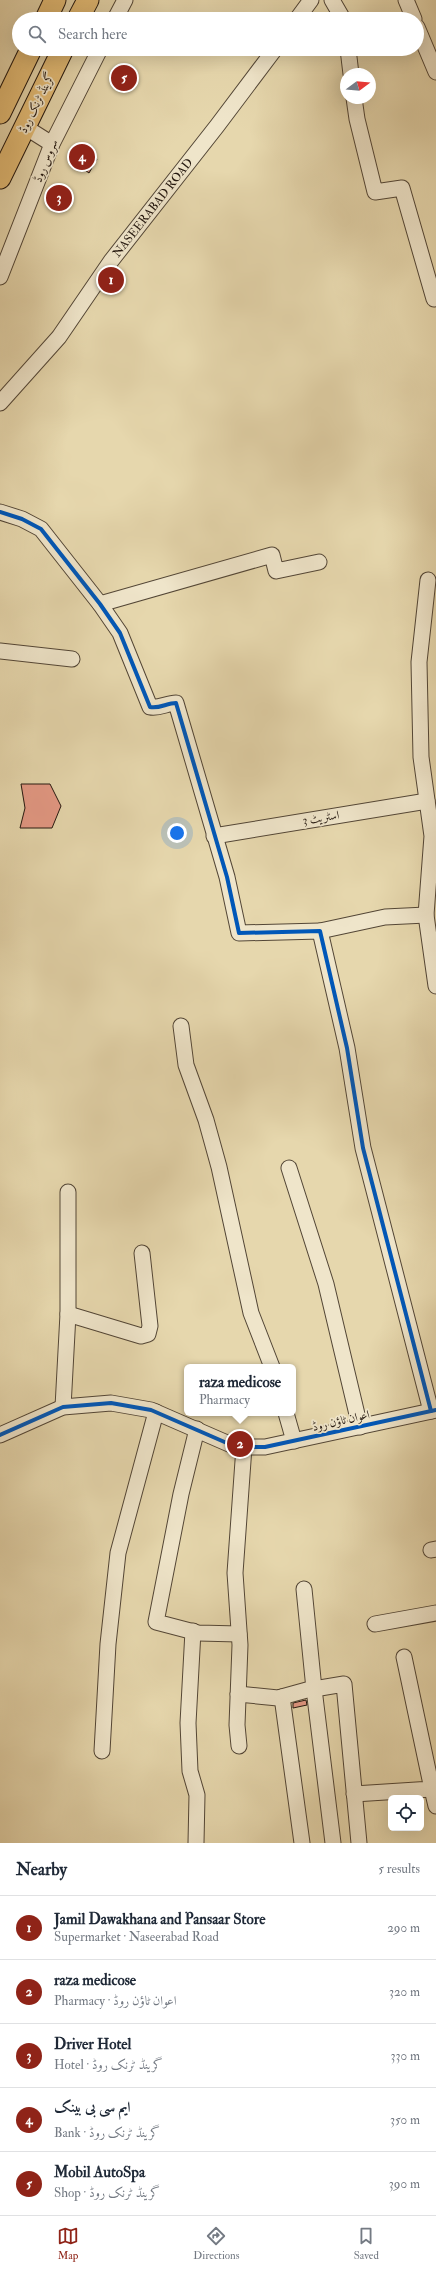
<!DOCTYPE html>
<meta charset="utf-8">
<style>
:root{--surface:#fff;--page:#f2f2f3;--text:#1f2937;--muted:#747a83;--line:#e0e1e3;--accent:#8f2418}
body{margin:0;font-family:"IM FELL Double Pica",Amiri,serif;background:var(--page);color:var(--text)}
.controls{position:absolute;right:12px;bottom:12px;display:grid;overflow:hidden;border-radius:6px;box-shadow:0 4px 16px #0002}
.controls button{width:36px;height:36px;display:grid;place-items:center;padding:0;border:0;border-bottom:1px solid var(--line);background:var(--surface);color:var(--text);font:20px sans-serif}
.compass{position:absolute;left:340px;top:68px;width:36px;height:36px;border-radius:50%;background:var(--surface);box-shadow:0 4px 16px #0002;rotate:74deg}
.you{position:absolute;left:177px;top:833px;width:14px;height:14px;margin:-10px;border:3px solid #fff;border-radius:50%;background:#1a73e8;box-shadow:0 0 0 6px #1a73e833}
.badge{display:grid;place-items:center;width:26px;height:26px;border-radius:50%;background:var(--accent);color:#fff;font-size:13px;font-weight:700}
.pin{position:absolute;translate:-50% -50%;border:2px solid #fff;box-shadow:0 1px 4px #0006}
.popup{position:absolute;left:184px;top:1364px;width:112px;height:52px;box-sizing:border-box;display:grid;place-content:center;border-radius:6px;background:var(--surface);filter:drop-shadow(0 1px 3px #0005);font-size:13px;white-space:nowrap;color:var(--muted)}
.popup b{font-size:15px;color:var(--text)}
.popup::after{content:'';position:absolute;left:50%;top:100%;margin-left:-8px;border:8px solid transparent;border-top-color:var(--surface)}
.list{margin:0;padding:0;list-style:none}
h2{display:flex;justify-content:space-between;align-items:center;height:52px;margin:0;padding:0 16px;font-size:17px}
h2 small{font-size:13px;font-weight:400;color:var(--muted)}
.list li{display:grid;grid-template-columns:26px 1fr auto;gap:12px;align-items:center;box-sizing:border-box;height:64px;padding:0 16px;border-top:1px solid var(--line)}
.list b{display:block;font-size:15px;white-space:nowrap}
.list p{margin:0;font-size:13px;white-space:nowrap;color:var(--muted)}
.list em{font-size:13px;font-style:normal;color:var(--muted)}
.icon{flex:none;width:22px;height:22px;fill:none;stroke:currentColor;stroke-width:2;stroke-linecap:round;stroke-linejoin:round}
.map{position:relative;flex:none;width:436px;height:1843px;overflow:hidden}
.search{position:absolute;background:var(--surface);box-shadow:0 4px 16px #0002;left:12px;right:12px;top:12px;height:44px;display:flex;align-items:center;gap:10px;box-sizing:border-box;padding:0 14px;border-radius:22px;color:var(--muted);font-size:15px}
.sheet{height:372px;background:var(--surface)}
nav{display:flex;justify-content:space-around;align-items:center;box-sizing:border-box;height:56px;border-top:1px solid var(--line);background:var(--surface);font-size:11px;color:var(--muted)}
nav a{display:grid;justify-items:center;gap:2px}
nav .on{color:var(--accent)}
.map>svg:first-child{display:block}
</style>
<div class="map">
<svg width="436" height="1843" viewBox="0 0 436 1843">
<rect width="100%" height="100%" fill="#e6d7ad"/>
<filter id="stains"><feTurbulence type="fractalNoise" baseFrequency=".005" numOctaves="4"/><feColorMatrix values="0 0 0 0 .2 0 0 0 0 .09 0 0 0 0 .02 0 0 0 .5 -.17"/></filter>
<radialGradient id="worn" r=".72"><stop offset=".6" stop-color="#630" stop-opacity="0"/><stop offset="1" stop-color="#630" stop-opacity=".3"/></radialGradient>
<g fill="#e59985" stroke="#22160e">
<path d="M 84,153 L 97,159 L 89,173 L 78,165 Z"/>
<path d="M 21,784 L 50,784 L 61,806 L 52,828 L 20,828 L 25,808 Z"/>
<path d="M 306,1700 L 307,1705 L 293,1708 L 293,1703 Z"/>
</g>
<g fill="none" stroke-linecap="round" stroke-linejoin="round">
<g stroke="#534636" stroke-width="17">
<g id="minor">
<path d="M 332,0 L 343,19"/>
<path d="M 406,0 L 414,19"/>
<path d="M 115,19 L 125,0"/>
<path d="M 297,19 L 311,0"/>
<path d="M 417,27 L 436,72"/>
<path d="M 348,49 L 351,74"/>
<path d="M 354,98 L 357,119 L 375,192 L 402,188 L 434,299 L 436,298"/>
<path d="M 25,127 L 52,144"/>
<path d="M 0,277 L 52,144 L 100,49"/>
<path d="M 0,403 L 59,337 L 111,261 L 217,126 L 275,49"/>
<path d="M 0,512 L 22,519 L 41,529 L 100,604 L 120,633 L 150,707 C 159,709 167,703 176,703 L 227,877 L 239,933 L 320,931 L 347,1048 L 363,1148 L 431,1411"/>
<path d="M 428,580 L 419,662 L 421,757 L 432,836 L 426,915 L 436,986"/>
<path d="M 100,604 L 272,555 L 276,571 L 319,562"/>
<path d="M 0,651 L 72,659"/>
<path d="M 214,836 L 427,801"/>
<path d="M 320,931 L 385,917 L 426,915"/>
<path d="M 181,1026 L 186,1065 L 206,1120 L 219,1167 L 251,1313 L 272,1367"/>
<path d="M 289,1168 L 326,1284 L 360,1427"/>
<path d="M 68,1314 L 141,1336 L 148,1334 L 150,1326 L 142,1253"/>
<path d="M 63,1407 L 68,1314 L 68,1192"/>
<path d="M 286,1413 L 294,1441"/>
<path d="M 197,1429 L 181,1494 L 156,1622 L 198,1633 L 239,1634"/>
<path d="M 0,1435 L 63,1407 L 111,1403 L 151,1410 L 236,1447 L 265,1447 L 436,1410"/>
<path d="M 431,1550 L 436,1549"/>
<path d="M 304,1589 L 314,1689 L 344,1684 L 359,1843"/>
<path d="M 375,1624 L 436,1613"/>
<path d="M 193,1631 L 188,1723 L 190,1771 L 197,1795 L 196,1843"/>
<path d="M 314,1689 L 333,1843"/>
<path d="M 238,1694 L 278,1698 L 314,1688"/>
<path d="M 282,1697 L 302,1843"/>
<path d="M 239,1746 L 237,1725 L 240,1645 L 235,1573 L 244,1447"/>
<path d="M 102,1751 L 108,1644 L 118,1553 L 156,1412"/>
<path d="M 432,1789 L 436,1806"/>
<path d="M 354,1794 L 432,1789 L 404,1657"/>
</g>
</g>
<g stroke="#22160e" stroke-width="23">
<g id="highway">
<path d="M 46,19 L 55,0"/>
<path d="M 78,19 L 88,0"/>
<path d="M 0,113 L 31,49"/>
<path d="M 0,178 L 63,49"/>
</g>
</g>
<use href="#minor" stroke="#efe5ca" stroke-width="15"/>
<use href="#highway" stroke="#e3bc76" stroke-width="21"/>
<g stroke="#efe5ca" stroke-width="6">
<g id="cycleway">
<path d="M 0,512 L 22,519 L 41,529 L 100,604 L 120,633 L 150,707 C 159,709 167,703 176,703 L 227,877 L 239,933 L 320,931 L 347,1048 L 363,1148 L 431,1411"/>
<path d="M 0,1435 L 63,1407 L 111,1403 L 151,1410 L 236,1447 L 265,1447 L 436,1410"/>
</g>
</g>
<use href="#cycleway" stroke="#0057b8" stroke-width="4"/>
</g>
<g text-anchor="middle" dominant-baseline="central" stroke-width="3.5" stroke-linejoin="round" paint-order="stroke">
<g font-size="12" fill="#22160e" stroke="#efe5ca">
<text transform="translate(37 103) rotate(-64)">گرینڈ ٹرنک روڈ</text>
<text transform="translate(46 161) rotate(-68)">سروس روڈ</text>
<text transform="translate(153 208) rotate(-52)">NASEERABAD ROAD</text>
<text transform="translate(321 818) rotate(-9)">اسٹریٹ 3</text>
<text transform="translate(341 1421) rotate(-13)">اعوان ٹاؤن روڈ</text>
</g>
</g>
<rect width="100%" height="100%" filter="url(#stains)"/>
<rect width="100%" height="100%" fill="url(#worn)"/>
</svg>
<div class="controls">
<button><svg class="icon" aria-label="locate" viewBox="0 0 24 24"><circle cx="12" cy="12" r="6"/><path d="M12 2v4M12 18v4M2 12h4M18 12h4"/></svg></button>
</div>
<svg class="compass" viewBox="-18 -18 36 36"><path d="M0-13l5 13h-10z" fill="#e53935"/><path d="M0 13l5-13h-10z" fill="#747a83"/></svg>
<div class="you"></div>
<div class="pin badge" style="left:111px;top:280px">1</div>
<div class="pin badge" style="left:240px;top:1444px">2</div>
<div class="popup"><b>raza medicose</b>Pharmacy</div>
<div class="pin badge" style="left:59px;top:198px">3</div>
<div class="pin badge" style="left:82px;top:157px">4</div>
<div class="pin badge" style="left:124px;top:78px">5</div>
<div class="search"><svg class="icon" aria-label="search" viewBox="0 0 24 24"><circle cx="10" cy="10" r="6"/><path d="M15 15l6 6"/></svg>Search here</div>
</div>
<section class="sheet">
<h2>Nearby<small>5 results</small></h2>
<ul class="list">
<li><span class="badge">1</span><div><b>Jamil Dawakhana and Pansaar Store</b><p>Supermarket · Naseerabad Road</p></div><em>290 m</em></li>
<li><span class="badge">2</span><div><b>raza medicose</b><p>Pharmacy · اعوان ٹاؤن روڈ</p></div><em>320 m</em></li>
<li><span class="badge">3</span><div><b>Driver Hotel</b><p>Hotel · گرینڈ ٹرنک روڈ</p></div><em>330 m</em></li>
<li><span class="badge">4</span><div><b>ایم سی بی بینک</b><p>Bank · گرینڈ ٹرنک روڈ</p></div><em>350 m</em></li>
<li><span class="badge">5</span><div><b>Mobil AutoSpa</b><p>Shop · گرینڈ ٹرنک روڈ</p></div><em>390 m</em></li>
</ul>
</section>
<nav>
<a class="on"><svg class="icon" aria-label="map" viewBox="0 0 24 24"><path d="M3 6l6-2 6 2 6-2v14l-6 2-6-2-6 2zM9 4v14M15 6v14"/></svg>Map</a>
<a><svg class="icon" aria-label="directions" viewBox="0 0 24 24"><path d="M12 3l9 9-9 9-9-9zM9 14v-3h6M13 9l2 2-2 2"/></svg>Directions</a>
<a><svg class="icon" aria-label="saved" viewBox="0 0 24 24"><path d="M7 4h10v16l-5-4-5 4z"/></svg>Saved</a>
</nav>
